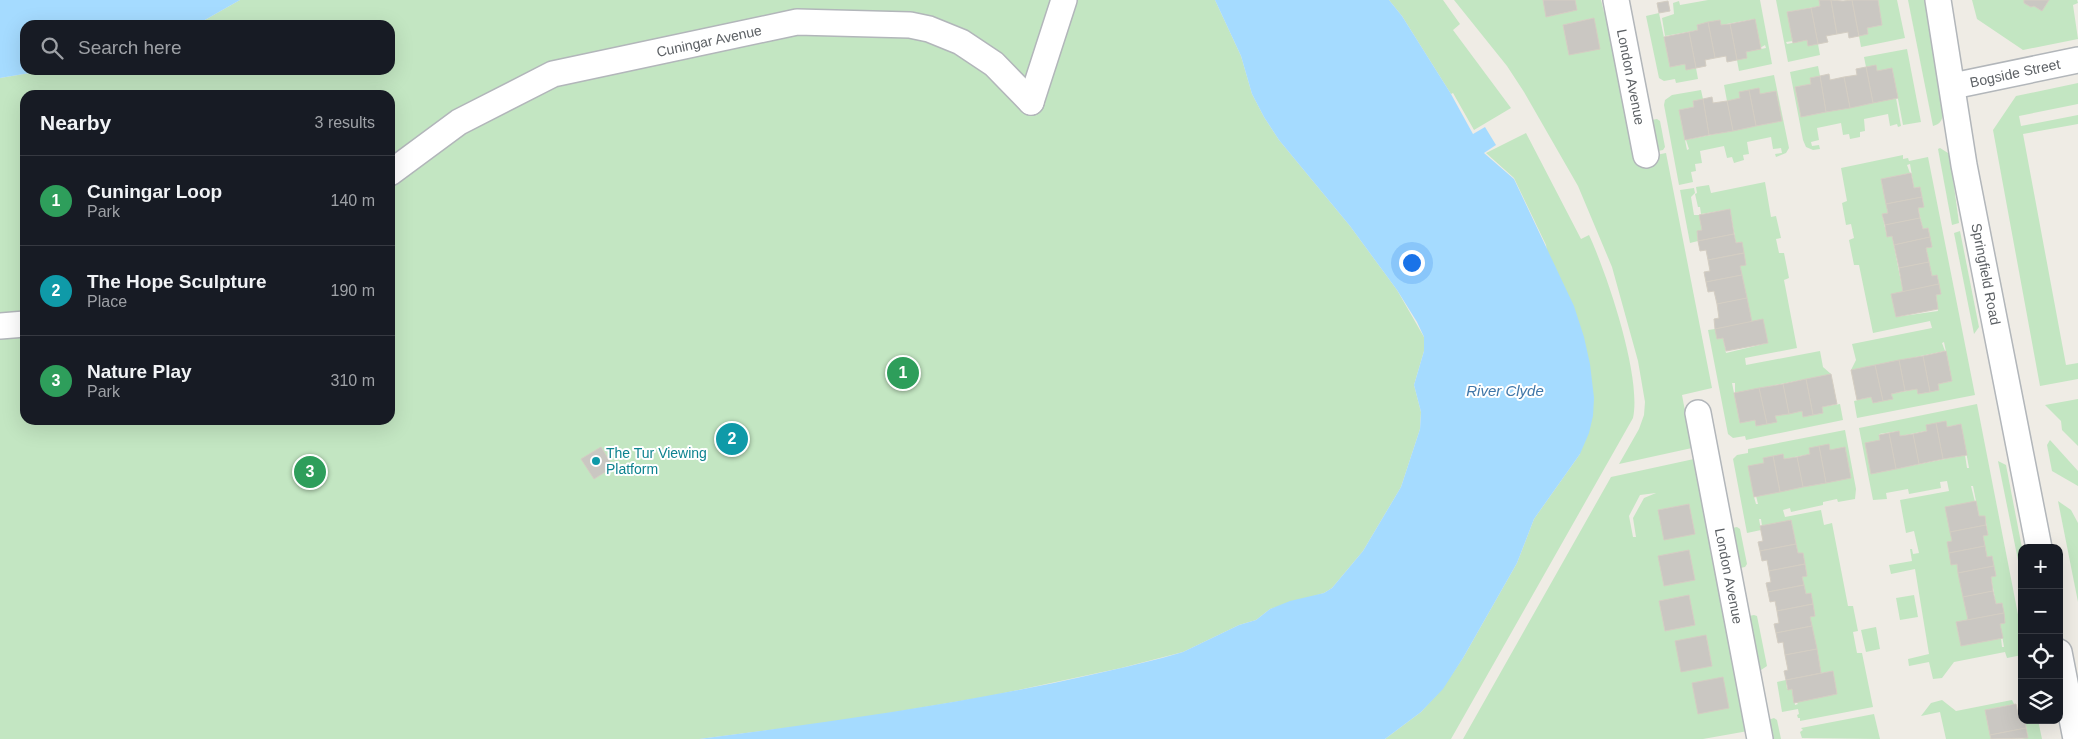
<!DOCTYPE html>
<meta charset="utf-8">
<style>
:root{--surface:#171b24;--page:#20242c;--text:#f1f3f6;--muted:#9ea1a6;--line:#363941;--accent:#e93a31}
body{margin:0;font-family:Arial,sans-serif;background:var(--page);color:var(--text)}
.controls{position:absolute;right:15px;bottom:15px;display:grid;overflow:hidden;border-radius:10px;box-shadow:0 5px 20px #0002}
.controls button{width:45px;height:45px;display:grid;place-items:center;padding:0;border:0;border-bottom:1px solid var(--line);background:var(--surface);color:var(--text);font:25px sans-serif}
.you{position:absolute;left:1411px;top:262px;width:18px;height:18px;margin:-12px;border:4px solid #fff;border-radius:50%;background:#1a73e8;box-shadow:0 0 0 8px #1a73e833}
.badge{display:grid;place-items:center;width:32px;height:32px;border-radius:50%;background:var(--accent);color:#fff;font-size:16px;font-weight:700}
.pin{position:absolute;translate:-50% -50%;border:2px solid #fff;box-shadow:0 1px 5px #0006}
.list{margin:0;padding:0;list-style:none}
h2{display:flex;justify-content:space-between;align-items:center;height:65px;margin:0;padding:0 20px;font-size:21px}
h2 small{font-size:16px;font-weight:400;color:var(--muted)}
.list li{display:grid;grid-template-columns:32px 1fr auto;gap:15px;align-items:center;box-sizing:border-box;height:90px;padding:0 20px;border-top:1px solid var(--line)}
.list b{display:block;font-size:19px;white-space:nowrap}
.list p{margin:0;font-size:16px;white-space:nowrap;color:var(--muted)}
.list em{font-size:16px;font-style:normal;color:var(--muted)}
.icon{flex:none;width:28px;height:28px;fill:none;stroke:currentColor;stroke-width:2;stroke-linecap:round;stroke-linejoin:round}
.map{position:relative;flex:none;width:2078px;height:739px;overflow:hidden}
.search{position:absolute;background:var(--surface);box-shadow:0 5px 20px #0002;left:20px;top:20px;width:375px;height:55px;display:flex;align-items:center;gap:12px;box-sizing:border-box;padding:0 18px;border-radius:15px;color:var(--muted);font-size:19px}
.panel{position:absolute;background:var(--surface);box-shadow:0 5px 20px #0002;left:20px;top:90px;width:375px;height:335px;border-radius:15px}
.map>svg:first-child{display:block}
</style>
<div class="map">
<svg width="2078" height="739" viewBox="0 0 2078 739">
<rect width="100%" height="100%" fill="#efece5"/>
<g fill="#c3e6c2" fill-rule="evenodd">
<path d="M 240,0 L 1215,0 L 1241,56 L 1252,94 L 1264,117 L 1279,140 L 1350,226 L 1397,290 L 1424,337 L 1424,351 L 1414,385 L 1421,412 L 1420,429 L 1401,487 L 1363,551 L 1332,588 L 1324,593 L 1270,609 L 1256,620 L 1239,625 L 1183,652 L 1121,668 L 990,696 L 842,721 L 699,739 L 0,739 L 0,78 L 48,70 L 390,70 L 390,25 L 196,25 ZM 25,95 L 390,95 L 390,420 L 25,420 Z"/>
<path d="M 1389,0 L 1443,0 L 1460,24 L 1453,30 L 1511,108 L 1474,130 L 1453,93 L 1451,94 L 1402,16 Z"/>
<path d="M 1454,0 L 1543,0 L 1547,17 L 1576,10 L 1575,0 L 1601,0 L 1604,12 L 1607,12 L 1636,159 L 1666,153 L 1712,388 L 1682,395 L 1692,448 L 1619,464 L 1639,429 L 1644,415 L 1645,402 L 1638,361 L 1612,267 L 1578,186 L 1524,92 L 1507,66 ZM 1593,18 L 1569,55 L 1563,25 Z"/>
<path d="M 1708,0 L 1760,0 L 1772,64 L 1739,71 L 1737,60 L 1746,52 L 1766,48 L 1765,45 L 1760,48 L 1754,19 L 1721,25 L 1719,20 L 1697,25 L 1698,30 L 1665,36 L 1662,18 L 1674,14 L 1673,3 L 1679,1 L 1680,5 Z"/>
<path d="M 1776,0 L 1821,0 L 1819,1 L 1820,6 L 1787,12 L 1793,41 L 1786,42 L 1787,44 L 1807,40 L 1808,45 L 1818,44 L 1820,55 L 1788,62 Z"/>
<path d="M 1878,0 L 1897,0 L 1905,38 L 1861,47 L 1859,36 L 1868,34 L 1867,28 L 1882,25 Z"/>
<path d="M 1908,0 L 1925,0 L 1943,111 C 1943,119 1941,124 1933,126 Z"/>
<path d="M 1972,0 L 2024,0 L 2024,3 L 2031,7 L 2034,6 L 2042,11 L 2049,0 L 2077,0 L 2078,3 L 2073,5 L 2078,39 L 2023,50 L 1977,19 Z"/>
<path d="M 1659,13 L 1670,67 L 1685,64 L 1696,68 L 1698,79 L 1676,83 L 1675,79 L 1664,81 L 1659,78 L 1646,16 Z"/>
<path d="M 1907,49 L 1921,122 L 1903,125 L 1892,68 L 1877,71 L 1866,67 L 1864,57 Z"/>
<path d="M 1818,66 L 1820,76 L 1810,78 L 1811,84 L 1795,87 L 1801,117 L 1896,98 L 1901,126 L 1898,127 L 1897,124 L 1890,126 L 1888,114 L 1864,119 L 1865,131 L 1860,132 L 1860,137 L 1850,139 L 1849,134 L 1843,135 L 1841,123 L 1817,128 L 1819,140 L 1811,142 L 1812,146 L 1819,145 L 1820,149 L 1813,150 L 1806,147 L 1803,140 L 1790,72 Z"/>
<path d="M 1774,75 L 1789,148 L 1786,153 L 1776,157 L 1775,154 L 1782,153 L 1781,148 L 1773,149 L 1771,137 L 1747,142 L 1749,154 L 1743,155 L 1744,160 L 1734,163 L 1732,157 L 1727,158 L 1724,146 L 1700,151 L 1702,163 L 1695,164 L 1696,171 L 1691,172 L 1693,182 L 1679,185 L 1664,105 L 1665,100 L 1672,95 L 1701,90 L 1703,99 L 1693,101 L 1694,107 L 1679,110 L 1687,150 L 1689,149 L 1686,140 L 1781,121 L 1776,91 L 1727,101 L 1724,85 Z"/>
<path d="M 2078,83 L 2078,104 L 2019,116 L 2021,126 L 2078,115 L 2078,124 L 2023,134 L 2066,365 L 2078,363 L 2078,379 L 2040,386 L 1993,130 L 2016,96 Z"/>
<path d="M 1657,119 L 1660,121 L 1665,147 L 1663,150 L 1658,151 L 1652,120 Z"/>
<path d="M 1526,133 L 1581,239 L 1589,235 C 1607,274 1642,377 1633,418 L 1451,739 L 1385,739 L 1421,712 L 1442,689 L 1463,658 L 1517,563 L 1534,519 L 1580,454 L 1546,245 L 1514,178 L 1486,153 Z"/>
<path d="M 1940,148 L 1948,153 L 1950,157 L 1959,223 L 1952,225 L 1938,149 Z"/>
<path d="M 1903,155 L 1903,159 L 1908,158 L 1909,161 L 1928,157 L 1975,395 L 1857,418 L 1854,401 L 1871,397 L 1873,403 L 1892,399 L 1891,394 L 1917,389 L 1919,394 L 1939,390 L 1938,384 L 1952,381 L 1944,342 L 1942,343 L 1945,351 L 1851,370 L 1856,360 L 1852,344 L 1932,328 L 1930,321 L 1873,333 L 1859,265 L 1854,265 L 1849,240 L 1854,238 L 1851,224 L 1846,225 L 1842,203 L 1847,201 L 1841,168 ZM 1910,164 L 1914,188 L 1920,187 L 1924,206 L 1918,208 L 1923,229 L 1928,228 L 1932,247 L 1926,248 L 1932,276 L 1937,275 L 1941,294 L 1936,295 L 1938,311 L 1896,317 L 1892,294 L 1903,292 L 1892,236 L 1887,237 L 1882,214 L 1888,213 L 1881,179 L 1910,173 L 1907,165 Z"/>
<path d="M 1765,182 L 1771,217 L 1776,216 L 1781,238 L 1776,239 L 1779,253 L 1784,253 L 1789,278 L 1784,280 L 1797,348 L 1745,358 L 1746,365 L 1820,351 L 1823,367 L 1831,374 L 1735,393 L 1735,383 L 1732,383 L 1740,423 L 1755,420 L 1756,426 L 1776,422 L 1775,416 L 1802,411 L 1803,417 L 1823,413 L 1822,407 L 1840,404 L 1843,420 L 1746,440 L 1745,436 L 1733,438 L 1728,434 L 1708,330 L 1715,329 L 1723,338 L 1726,353 L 1768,343 L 1752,322 L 1740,266 L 1742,242 L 1736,243 L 1730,209 L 1701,214 L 1700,207 L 1698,207 L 1695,194 L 1697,193 L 1696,187 L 1709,185 L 1711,193 Z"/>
<path d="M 1694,188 L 1695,193 L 1691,197 L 1694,215 L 1699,215 L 1702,230 L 1697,232 L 1698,241 L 1690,243 L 1680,190 Z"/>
<path d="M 1960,231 L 1979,327 L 1974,334 L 1954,233 Z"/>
<path d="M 2078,399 L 2078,446 L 2062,430 L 2061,421 L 2045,405 Z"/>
<path d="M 1977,404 L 2022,635 L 2022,655 L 2007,658 L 2005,652 L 1954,662 L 1942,678 L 1933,679 L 1929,662 L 1909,666 L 1908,659 L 1929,654 L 1915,569 L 1891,574 L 1889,565 L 1912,561 L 1910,549 L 1912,549 L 1913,554 L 1919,553 L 1914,531 L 1906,533 L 1900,500 L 1949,491 L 1947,481 L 1940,482 L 1941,488 L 1909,494 L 1908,489 L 1886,493 L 1887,499 L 1873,500 L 1859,428 ZM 1961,424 L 1969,468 L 1967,468 L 1965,455 L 1871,474 L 1880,440 L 1879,434 L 1898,431 L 1900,436 ZM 1971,486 L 1973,486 L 1979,516 L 1985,516 L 1988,535 L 1983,536 L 1987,557 L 1992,556 L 1996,576 L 1991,577 L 1996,604 L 2002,603 L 2005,623 L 2000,624 L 2004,647 L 2002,647 L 2001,638 L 1961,646 L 1956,623 L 1968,620 L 1957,564 L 1975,502 Z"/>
<path d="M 1845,430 L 1856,489 L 1855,499 L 1838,502 L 1837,499 L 1823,502 L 1823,505 L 1791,512 L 1790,508 L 1783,510 L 1785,517 L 1821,510 L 1824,525 L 1832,523 L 1848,606 L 1853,606 L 1858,631 L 1853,632 L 1857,653 L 1862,653 L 1873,707 L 1800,721 L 1800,718 L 1798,718 L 1797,715 L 1799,714 L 1798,709 L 1782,712 L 1777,682 L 1786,680 L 1787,689 L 1792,689 L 1795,705 L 1798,704 L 1796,702 L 1837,694 L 1833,671 L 1821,673 L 1810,617 L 1815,616 L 1811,593 L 1806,594 L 1802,577 L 1807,575 L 1803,553 L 1798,553 L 1791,520 L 1762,526 L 1761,519 L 1759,519 L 1761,530 L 1747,533 L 1733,459 L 1737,455 L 1748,453 L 1748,449 ZM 1829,445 L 1830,450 L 1845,448 L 1851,478 L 1756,496 L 1758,504 L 1756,504 L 1754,497 L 1764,463 L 1763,458 L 1782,454 L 1784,459 L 1810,454 Z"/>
<path d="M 2050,440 L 2078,471 L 2078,486 L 2052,471 L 2047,445 Z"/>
<path d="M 1694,459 L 1748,731 L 1703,739 L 1463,739 L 1611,477 ZM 1656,493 L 1644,498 L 1633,518 L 1636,537 L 1633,537 L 1629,516 L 1640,495 ZM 1689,504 L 1695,534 L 1658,510 ZM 1689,550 L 1695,580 L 1664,586 L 1659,556 ZM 1689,595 L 1695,625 L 1665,631 L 1659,601 ZM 1706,635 L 1712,665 L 1681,671 Z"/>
<path d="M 1998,461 L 2006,465 L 2022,548 L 2022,580 Z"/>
<path d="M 2058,501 L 2071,510 L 2078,523 L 2078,602 Z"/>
<path d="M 1737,527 L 1740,529 L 1747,564 L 1745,567 L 1740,568 L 1732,528 Z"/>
<path d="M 1914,595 L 1918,617 L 1900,620 L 1896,598 Z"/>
<path d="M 1754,615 L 1757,616 L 1767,666 L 1761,670 L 1759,669 L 1749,616 Z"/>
<path d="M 1876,627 L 1880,649 L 1866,652 L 1861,630 Z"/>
<path d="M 1942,700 L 1956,711 L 2012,700 L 2014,704 L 1985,710 L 1991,739 L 1946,739 L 1940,712 L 1921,716 L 1931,703 Z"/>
<path d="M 1874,714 L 1880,739 L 1802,738 L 1800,732 L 1803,730 L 1801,728 Z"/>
<path d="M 1774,718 L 1777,720 L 1781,739 L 1768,739 L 1768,720 Z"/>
<path d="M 2025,720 L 2038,720 L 2042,739 L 2022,739 L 2028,737 Z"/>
</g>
<g fill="#a5dbff">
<path d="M 0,0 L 240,0 L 196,25 L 25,25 L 25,70 L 48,70 L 0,78 Z"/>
<path d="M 1215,0 L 1389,0 L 1402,16 L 1451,94 L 1473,134 L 1485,127 L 1496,145 L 1484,153 L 1514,179 L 1574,306 L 1584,337 L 1590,364 L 1594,398 L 1593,416 L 1589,433 L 1580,454 L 1534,519 L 1517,563 L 1463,658 L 1443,689 L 1421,712 L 1385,739 L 699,739 C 855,719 1009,697 1162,658 L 1183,652 L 1239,625 L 1256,620 L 1270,609 L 1290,601 L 1324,593 L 1332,588 L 1363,551 L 1401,487 L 1420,429 L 1421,412 L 1414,385 L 1424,351 L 1424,337 L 1417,322 L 1397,290 L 1350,226 L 1279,140 L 1264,117 L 1252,94 L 1241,56 Z"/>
</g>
<g fill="#cac7c2" stroke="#d4cec3">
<path d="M 1543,0 L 1575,0 L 1577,10 L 1546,17 Z"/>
<path d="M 1819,0 L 1831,0 L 1837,34 L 1826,36 L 1828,42 L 1818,44 L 1811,8 L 1820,6 Z"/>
<path d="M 1831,0 L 1843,1 L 1852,0 L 1859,36 L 1849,38 L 1848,32 L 1837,34 Z"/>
<path d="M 1852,0 L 1878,0 L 1882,25 L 1867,28 L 1868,34 L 1859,36 Z"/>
<path d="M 2024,0 L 2049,0 L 2042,11 L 2034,6 L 2031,7 L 2024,3 Z"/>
<path d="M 1668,1 L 1670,11 L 1659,13 L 1657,3 Z"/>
<path d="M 1811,8 L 1818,44 L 1808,46 L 1807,40 L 1793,43 L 1787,12 Z"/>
<path d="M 1594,18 L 1600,49 L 1569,55 L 1563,25 Z"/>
<path d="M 1755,19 L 1761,49 L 1746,52 L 1747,58 L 1737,60 L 1730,24 Z"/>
<path d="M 1720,20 L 1721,25 L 1730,24 L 1737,60 L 1727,62 L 1726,56 L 1715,58 L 1708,22 Z"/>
<path d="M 1708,22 L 1715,58 L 1705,60 L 1706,66 L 1696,68 L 1689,32 L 1698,30 L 1697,25 Z"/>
<path d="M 1689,32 L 1696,68 L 1686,70 L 1685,64 L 1670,67 L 1664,37 Z"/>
<path d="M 1876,65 L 1877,71 L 1892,68 L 1898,98 L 1873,103 L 1866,67 Z"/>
<path d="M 1866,67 L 1873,103 L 1850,108 L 1844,77 L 1857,75 L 1856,69 Z"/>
<path d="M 1829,74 L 1830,80 L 1844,77 L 1850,108 L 1826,112 L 1820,76 Z"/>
<path d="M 1820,76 L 1826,112 L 1801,117 L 1795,87 L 1811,84 L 1810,78 Z"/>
<path d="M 1759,88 L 1760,94 L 1776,91 L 1782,121 L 1756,126 L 1749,90 Z"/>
<path d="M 1749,90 L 1756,126 L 1733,131 L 1727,101 L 1740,98 L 1739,92 Z"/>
<path d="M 1712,97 L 1713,103 L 1727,101 L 1733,131 L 1709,135 L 1703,99 Z"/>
<path d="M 1703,99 L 1709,135 L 1685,140 L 1679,110 L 1694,107 L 1693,101 Z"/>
<path d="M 1911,173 L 1914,188 L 1920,187 L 1922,197 L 1886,204 L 1881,179 Z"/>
<path d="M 1922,197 L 1924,207 L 1918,208 L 1920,218 L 1885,225 L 1882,214 L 1888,213 L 1886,204 Z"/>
<path d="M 1730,209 L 1734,234 L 1698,241 L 1697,231 L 1702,230 L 1699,215 Z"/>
<path d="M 1920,218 L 1923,229 L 1928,228 L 1930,237 L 1894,245 L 1892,236 L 1887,237 L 1885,225 Z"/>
<path d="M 1734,234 L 1736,243 L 1742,242 L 1744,253 L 1708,260 L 1706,250 L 1700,251 L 1698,241 Z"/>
<path d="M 1930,237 L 1932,247 L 1926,248 L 1929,262 L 1899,268 L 1894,245 Z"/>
<path d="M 1744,253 L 1746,265 L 1740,266 L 1742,275 L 1706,282 L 1704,272 L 1710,271 L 1708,260 Z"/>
<path d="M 1929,262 L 1932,276 L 1937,275 L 1939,284 L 1903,292 L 1899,268 Z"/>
<path d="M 1742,275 L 1747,298 L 1717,304 L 1714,291 L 1708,292 L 1706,282 Z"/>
<path d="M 1939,284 L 1941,294 L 1936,295 L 1938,309 L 1896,317 L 1891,294 Z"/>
<path d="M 1747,298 L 1752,322 L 1715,329 L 1714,319 L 1719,318 L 1717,304 Z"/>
<path d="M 1763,319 L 1768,343 L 1726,351 L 1723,338 L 1717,339 L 1715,329 Z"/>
<path d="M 1946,351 L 1952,381 L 1938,384 L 1939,390 L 1930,392 L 1923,356 Z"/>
<path d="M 1923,356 L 1930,392 L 1918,394 L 1917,389 L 1905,391 L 1899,360 Z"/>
<path d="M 1899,360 L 1905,391 L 1891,394 L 1893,399 L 1883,401 L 1875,365 Z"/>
<path d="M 1875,365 L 1883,401 L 1873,403 L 1871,397 L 1857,400 L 1851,370 Z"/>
<path d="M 1831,374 L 1837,404 L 1822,407 L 1823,413 L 1813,415 L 1806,379 Z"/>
<path d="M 1806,379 L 1813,415 L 1803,417 L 1802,411 L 1789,414 L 1783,384 Z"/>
<path d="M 1783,384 L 1789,414 L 1775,416 L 1777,422 L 1767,424 L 1759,388 Z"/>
<path d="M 1759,388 L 1767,424 L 1756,426 L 1755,420 L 1740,423 L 1734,393 Z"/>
<path d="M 1946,421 L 1947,427 L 1961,424 L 1967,455 L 1943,459 L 1936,423 Z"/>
<path d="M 1936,423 L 1943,459 L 1919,464 L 1913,434 L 1927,431 L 1926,425 Z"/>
<path d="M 1899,431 L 1900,436 L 1913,434 L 1919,464 L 1896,469 L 1889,433 Z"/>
<path d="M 1889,433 L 1896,469 L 1871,474 L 1865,443 L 1880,440 L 1879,435 Z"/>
<path d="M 1829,444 L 1830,450 L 1845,447 L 1851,478 L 1826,483 L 1819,446 Z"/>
<path d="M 1819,446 L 1826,483 L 1803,487 L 1797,457 L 1810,454 L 1809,448 Z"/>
<path d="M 601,447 L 613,467 L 594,479 L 581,459 Z"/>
<path d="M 1783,454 L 1784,459 L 1797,457 L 1803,487 L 1780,492 L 1773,456 Z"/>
<path d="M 1773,456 L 1780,492 L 1754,497 L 1748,466 L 1764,463 L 1763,458 Z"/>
<path d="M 1976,501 L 1979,516 L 1985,516 L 1986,525 L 1950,532 L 1945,507 Z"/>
<path d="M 1689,504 L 1695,534 L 1664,540 L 1658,510 Z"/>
<path d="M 1791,520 L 1796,544 L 1760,551 L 1758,542 L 1763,541 L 1760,526 Z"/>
<path d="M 1986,525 L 1988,535 L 1983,536 L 1985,546 L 1949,553 L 1947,542 L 1952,541 L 1950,532 Z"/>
<path d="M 1796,544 L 1798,553 L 1803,553 L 1805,564 L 1769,571 L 1767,560 L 1762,561 L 1760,551 Z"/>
<path d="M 1985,546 L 1987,557 L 1992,556 L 1994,566 L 1958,573 L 1957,564 L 1951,565 L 1949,553 Z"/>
<path d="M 1689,550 L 1695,580 L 1664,586 L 1658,556 Z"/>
<path d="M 1805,564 L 1807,576 L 1802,577 L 1804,585 L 1768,592 L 1766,583 L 1771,582 L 1769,571 Z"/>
<path d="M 1994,566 L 1996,576 L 1991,577 L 1993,591 L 1963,597 L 1958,573 Z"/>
<path d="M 1804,585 L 1806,594 L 1811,593 L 1813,604 L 1777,611 L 1775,601 L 1770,602 L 1768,592 Z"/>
<path d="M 1993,591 L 1996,604 L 2002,603 L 2004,613 L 1968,620 L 1963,597 Z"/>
<path d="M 1689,595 L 1695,625 L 1665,631 L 1659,601 Z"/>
<path d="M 1813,604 L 1815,616 L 1810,617 L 1812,626 L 1776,633 L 1774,624 L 1779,623 L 1777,611 Z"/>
<path d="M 2004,613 L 2005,623 L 2000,624 L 2003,638 L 1961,646 L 1956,622 Z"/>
<path d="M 1812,626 L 1817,649 L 1785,655 L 1783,642 L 1778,643 L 1776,633 Z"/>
<path d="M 1706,635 L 1712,666 L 1681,672 L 1675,641 Z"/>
<path d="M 1817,649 L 1821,673 L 1786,680 L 1784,671 L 1788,670 L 1785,655 Z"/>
<path d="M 1833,671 L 1837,694 L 1794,703 L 1792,689 L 1788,690 L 1786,680 Z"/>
<path d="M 1723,677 L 1729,708 L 1698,714 L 1692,683 Z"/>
<path d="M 2016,704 L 2019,719 L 2025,720 L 2026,728 L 1990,735 L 1985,710 Z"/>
<path d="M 2026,728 L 2028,738 L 1991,739 L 1990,735 Z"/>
</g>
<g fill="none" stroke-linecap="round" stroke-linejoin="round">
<g stroke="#b2b6ba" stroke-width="28">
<g id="minor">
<path d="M 1616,0 L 1646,155"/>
<path d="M 1938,0 L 1964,165 L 2039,548"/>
<path d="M 1953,86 L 2078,60"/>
<path d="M 1031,102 L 1064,0"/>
<path d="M 390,173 L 459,122 L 553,74 L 797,22 L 910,25 L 929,29 L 961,42 L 994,64 L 1031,102"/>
<path d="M 0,326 L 25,324"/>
<path d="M 1698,413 L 1760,739"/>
<path d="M 2059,652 L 2076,739"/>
</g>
</g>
<use href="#minor" stroke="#fff" stroke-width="25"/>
</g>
<circle fill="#0f9aa8" stroke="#fff" stroke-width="2" cx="596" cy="461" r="5"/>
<g text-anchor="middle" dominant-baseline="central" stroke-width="4" stroke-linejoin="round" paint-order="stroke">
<g font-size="14" fill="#5d6165" stroke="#fff">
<text transform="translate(709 41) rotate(-12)">Cuningar Avenue</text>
<text transform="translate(2015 73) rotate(-12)">Bogside Street</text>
<text transform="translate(1631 77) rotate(79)">London Avenue</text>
<text transform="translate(1986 274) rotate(79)">Springfield Road</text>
<text transform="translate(1729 576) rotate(79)">London Avenue</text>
</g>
<g font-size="14" fill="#0d838f" stroke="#fff" text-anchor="start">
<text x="606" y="453">The Tur Viewing<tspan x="606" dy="16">Platform</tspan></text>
</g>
<g font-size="15" font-style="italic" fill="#3f76a8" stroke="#fff">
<text x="1505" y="390">River Clyde</text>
</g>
</g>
</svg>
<div class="controls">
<button>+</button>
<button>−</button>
<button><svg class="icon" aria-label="locate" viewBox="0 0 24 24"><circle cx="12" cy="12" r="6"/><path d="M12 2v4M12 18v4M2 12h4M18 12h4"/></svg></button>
<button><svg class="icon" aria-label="layers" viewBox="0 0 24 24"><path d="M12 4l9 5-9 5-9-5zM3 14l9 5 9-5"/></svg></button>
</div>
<div class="you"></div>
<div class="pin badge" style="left:903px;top:373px;background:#2e9e5b">1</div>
<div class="pin badge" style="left:732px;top:439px;background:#0f9aa8">2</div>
<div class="pin badge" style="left:310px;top:472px;background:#2e9e5b">3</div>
<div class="search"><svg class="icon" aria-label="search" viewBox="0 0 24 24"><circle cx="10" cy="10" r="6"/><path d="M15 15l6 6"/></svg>Search here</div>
<section class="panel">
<h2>Nearby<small>3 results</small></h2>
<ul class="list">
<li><span class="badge" style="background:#2e9e5b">1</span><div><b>Cuningar Loop</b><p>Park</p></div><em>140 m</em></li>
<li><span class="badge" style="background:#0f9aa8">2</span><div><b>The Hope Sculpture</b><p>Place</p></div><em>190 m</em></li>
<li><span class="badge" style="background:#2e9e5b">3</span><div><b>Nature Play</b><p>Park</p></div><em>310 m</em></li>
</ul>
</section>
</div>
